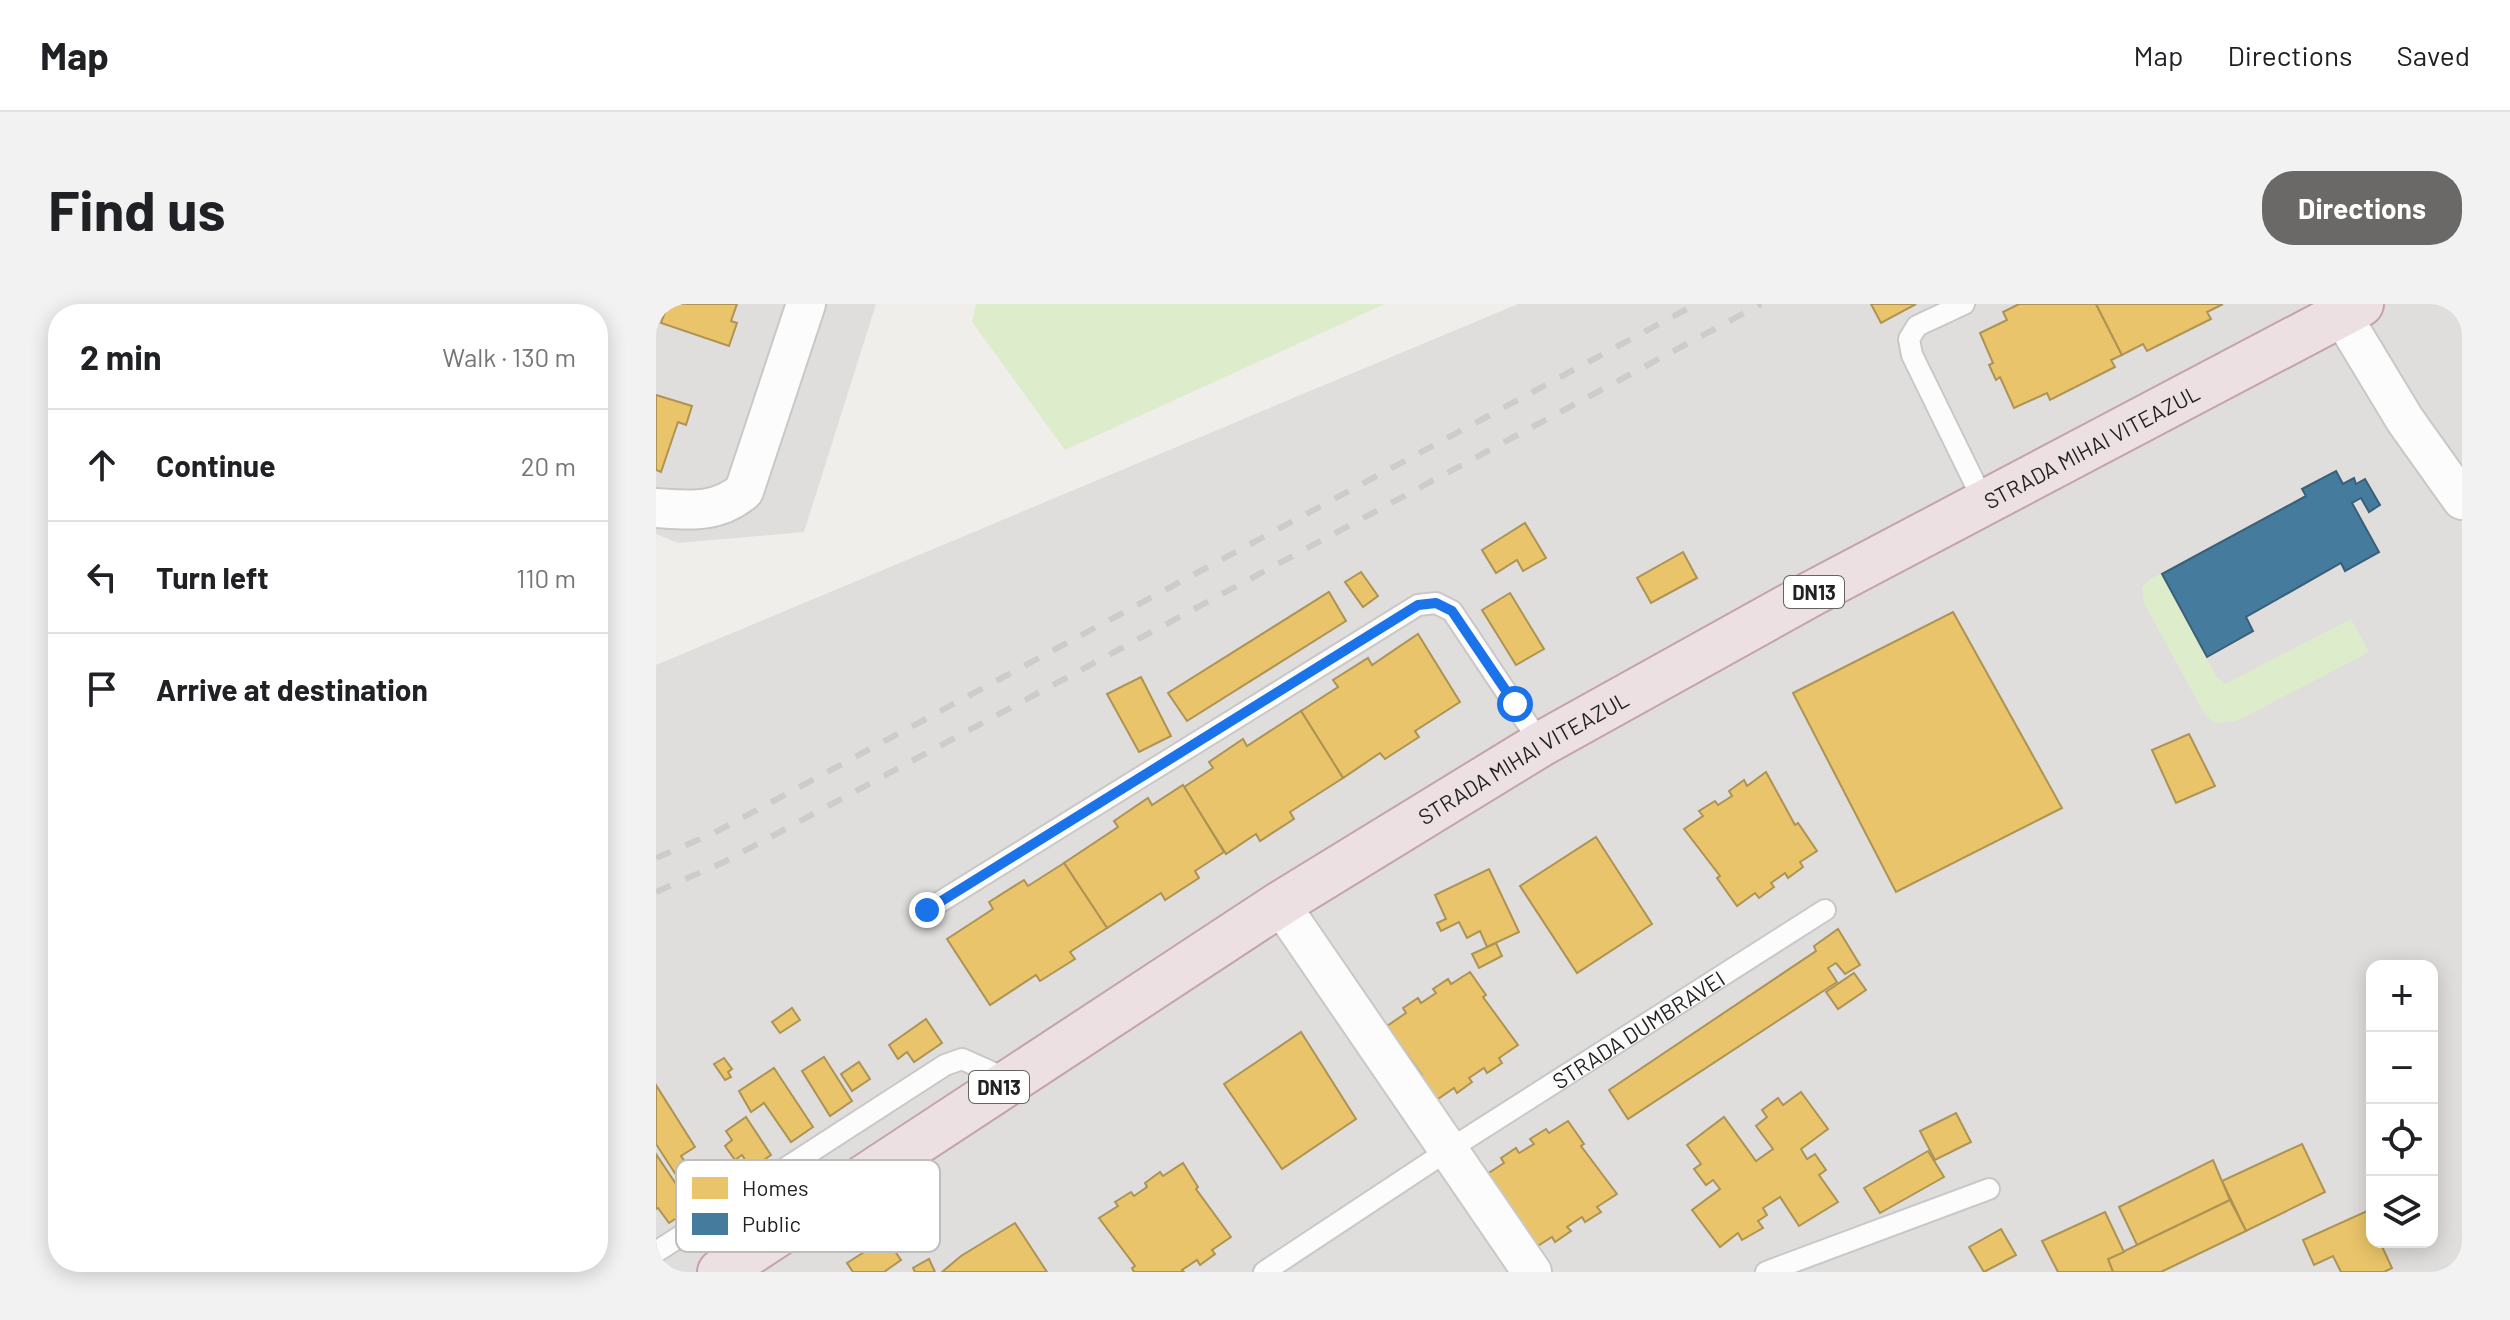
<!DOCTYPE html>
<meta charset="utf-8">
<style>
:root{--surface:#fff;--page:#f2f2f2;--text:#202124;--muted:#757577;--line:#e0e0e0;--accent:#6a6968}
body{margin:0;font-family:Barlow,sans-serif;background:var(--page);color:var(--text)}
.controls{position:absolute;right:24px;bottom:24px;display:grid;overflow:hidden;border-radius:16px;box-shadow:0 4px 20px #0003}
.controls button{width:72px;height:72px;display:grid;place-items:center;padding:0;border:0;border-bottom:2px solid var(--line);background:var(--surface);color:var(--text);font:40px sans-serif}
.stop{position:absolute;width:24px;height:24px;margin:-18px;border:6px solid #1a73e8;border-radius:50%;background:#fff}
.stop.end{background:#1a73e8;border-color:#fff;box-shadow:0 2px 8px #0008}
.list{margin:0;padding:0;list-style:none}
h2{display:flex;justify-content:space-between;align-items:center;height:104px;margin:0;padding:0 32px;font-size:34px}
h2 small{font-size:26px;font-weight:400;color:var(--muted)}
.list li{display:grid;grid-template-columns:52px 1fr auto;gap:24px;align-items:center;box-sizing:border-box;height:112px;padding:0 32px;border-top:2px solid var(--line)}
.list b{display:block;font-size:30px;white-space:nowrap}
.list em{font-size:26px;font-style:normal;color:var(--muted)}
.icon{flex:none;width:44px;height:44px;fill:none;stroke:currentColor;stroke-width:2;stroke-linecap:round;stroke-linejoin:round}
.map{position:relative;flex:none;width:1806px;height:968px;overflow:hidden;border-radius:32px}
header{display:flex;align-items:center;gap:48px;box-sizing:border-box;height:112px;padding:0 40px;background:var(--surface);border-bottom:2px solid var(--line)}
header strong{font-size:38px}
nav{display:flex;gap:44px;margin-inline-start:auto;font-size:28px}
.intro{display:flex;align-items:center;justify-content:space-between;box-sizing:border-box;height:192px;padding:0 48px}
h1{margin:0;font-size:56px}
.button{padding:20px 36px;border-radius:32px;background:var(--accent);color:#fff;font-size:28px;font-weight:700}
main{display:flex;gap:48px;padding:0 48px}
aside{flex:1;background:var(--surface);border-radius:32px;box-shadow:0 4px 20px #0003}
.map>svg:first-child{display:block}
</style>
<header>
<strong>Map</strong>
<nav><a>Map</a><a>Directions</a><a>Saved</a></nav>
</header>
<div class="intro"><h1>Find us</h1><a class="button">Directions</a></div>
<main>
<aside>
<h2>2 min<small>Walk · 130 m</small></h2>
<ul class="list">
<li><svg class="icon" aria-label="ahead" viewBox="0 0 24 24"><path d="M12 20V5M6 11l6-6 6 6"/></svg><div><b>Continue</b></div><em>20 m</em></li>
<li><svg class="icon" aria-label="left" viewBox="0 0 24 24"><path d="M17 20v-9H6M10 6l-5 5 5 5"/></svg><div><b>Turn left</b></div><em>110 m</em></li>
<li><svg class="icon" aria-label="arrive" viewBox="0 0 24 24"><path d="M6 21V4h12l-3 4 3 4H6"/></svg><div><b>Arrive at destination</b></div></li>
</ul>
</aside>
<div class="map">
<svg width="1806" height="968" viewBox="0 0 1806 968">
<rect width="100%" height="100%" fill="#f0eeeb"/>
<g fill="#dfdedc" fill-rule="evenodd">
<path d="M 0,0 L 220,0 L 148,228 L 22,239 L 0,230 Z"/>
<path d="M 862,0 L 1806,0 L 1806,968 L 0,968 L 0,361 ZM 1716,662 L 1776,662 L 1776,938 L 1716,938 Z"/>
</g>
<g fill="#ddeccb">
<path d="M 320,0 L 729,0 L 409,146 L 316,18 Z"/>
<path d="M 1506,269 L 1560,372 L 1569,380 L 1695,315 L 1713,348 L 1581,417 L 1559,419 L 1548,409 L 1488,299 L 1486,283 L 1494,275 Z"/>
</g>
<g fill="#e9c46a" stroke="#ad9354" stroke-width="2">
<path d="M 12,0 L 81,0 L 75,17 L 81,19 L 73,42 L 5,19 Z"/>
<path d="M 1215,0 L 1260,0 L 1225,19 Z"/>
<path d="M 1363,0 L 1440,0 L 1466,51 L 1455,56 L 1459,63 L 1394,96 L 1391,89 L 1358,104 L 1344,73 L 1340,76 L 1333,61 L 1337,59 L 1324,29 L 1351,16 L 1347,8 Z"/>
<path d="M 1440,0 L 1567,0 L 1551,8 L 1555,15 L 1491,47 L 1487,40 L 1466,51 Z"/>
<path d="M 0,91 L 36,102 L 30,121 L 22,118 L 5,168 L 0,166 Z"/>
<path d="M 869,219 L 890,254 L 867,267 L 861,256 L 840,269 L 826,246 Z"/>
<path d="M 1027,248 L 1041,274 L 995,299 L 981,274 Z"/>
<path d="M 705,268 L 722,292 L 707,303 L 689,278 Z"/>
<path d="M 673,288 L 690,317 L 531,417 L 512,389 Z"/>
<path d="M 854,289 L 888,345 L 860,361 L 826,306 Z"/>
<path d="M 1297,308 L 1406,504 L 1240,588 L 1137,389 Z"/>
<path d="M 762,330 L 804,398 L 759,427 L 763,433 L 729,455 L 724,449 L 687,474 L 645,407 L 682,383 L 677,376 L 712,354 L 716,361 Z"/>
<path d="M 485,373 L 515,432 L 483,448 L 451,390 Z"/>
<path d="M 645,407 L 687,474 L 634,508 L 638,515 L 604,537 L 600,530 L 570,550 L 528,483 L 557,464 L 553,458 L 587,435 L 591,442 Z"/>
<path d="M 1533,430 L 1559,482 L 1520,499 L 1496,446 Z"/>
<path d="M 1110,468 L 1139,521 L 1142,519 L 1161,547 L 1144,558 L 1147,563 L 1132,574 L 1129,569 L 1115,579 L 1118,583 L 1103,594 L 1099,589 L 1081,602 L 1061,574 L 1064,572 L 1028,525 L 1047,512 L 1043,507 L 1059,497 L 1062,501 L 1076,492 L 1073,487 L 1088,476 L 1091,482 Z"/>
<path d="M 527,481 L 568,548 L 539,567 L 543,574 L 509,596 L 505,589 L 451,624 L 408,559 L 462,523 L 458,517 L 492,494 L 496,501 Z"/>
<path d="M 940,533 L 996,620 L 921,669 L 864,582 Z"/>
<path d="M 408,559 L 451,624 L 414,648 L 419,655 L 384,677 L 380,671 L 334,701 L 291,635 L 337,605 L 333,598 L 368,576 L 372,582 Z"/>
<path d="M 833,565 L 863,628 L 831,643 L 824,627 L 811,634 L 803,618 L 785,627 L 781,619 L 790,615 L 779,591 Z"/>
<path d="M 1182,625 L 1204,661 L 1189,670 L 1180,659 L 1172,664 L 1181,678 L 972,815 L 953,786 L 1160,647 L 1158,642 Z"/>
<path d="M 840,639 L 846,652 L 823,664 L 816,650 Z"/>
<path d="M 814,668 L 830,691 L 827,693 L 862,741 L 843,754 L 846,759 L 831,769 L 828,764 L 813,774 L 816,778 L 801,789 L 798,784 L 779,797 L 763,773 L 766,771 L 731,722 L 750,709 L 747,704 L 762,694 L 765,699 L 780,689 L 777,685 L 792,675 L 795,680 Z"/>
<path d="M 1198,669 L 1210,686 L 1182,705 L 1170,688 Z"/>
<path d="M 136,704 L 144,716 L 124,729 L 116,718 Z"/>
<path d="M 270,715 L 286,739 L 258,758 L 251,748 L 242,755 L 233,741 Z"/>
<path d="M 645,728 L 700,815 L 626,865 L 568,780 Z"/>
<path d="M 168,753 L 196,797 L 174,812 L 146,767 Z"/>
<path d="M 68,754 L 76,765 L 72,768 L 75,773 L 69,776 L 58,760 Z"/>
<path d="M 203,758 L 214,775 L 196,787 L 185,770 Z"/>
<path d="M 118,764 L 157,823 L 135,838 L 108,799 L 95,808 L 83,787 Z"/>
<path d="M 0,781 L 39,843 L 25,852 L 33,863 L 20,871 L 0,840 Z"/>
<path d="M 1145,788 L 1172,825 L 1145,845 L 1151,855 L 1159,850 L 1170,866 L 1163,871 L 1182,898 L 1143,922 L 1124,893 L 1107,904 L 1111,911 L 1102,917 L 1107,924 L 1086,936 L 1082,929 L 1064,943 L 1036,906 L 1064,885 L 1057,876 L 1050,881 L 1038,865 L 1045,860 L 1031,841 L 1068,813 L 1100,857 L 1117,845 L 1100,822 L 1111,813 L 1106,806 L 1122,794 L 1127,801 Z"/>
<path d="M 1300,809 L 1315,838 L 1279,856 L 1264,827 Z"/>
<path d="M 90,813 L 115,851 L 95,865 L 86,851 L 79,856 L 69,842 L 76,836 L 70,827 Z"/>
<path d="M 912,817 L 928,840 L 925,842 L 961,890 L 941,903 L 945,908 L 929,918 L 926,913 L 911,923 L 915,927 L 899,938 L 896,933 L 877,945 L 828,872 L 848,859 L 845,854 L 860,844 L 863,849 L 878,840 L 874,835 L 890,825 L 893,829 Z"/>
<path d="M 1646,840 L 1669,888 L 1590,927 L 1566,877 Z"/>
<path d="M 1272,847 L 1288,873 L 1224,909 L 1208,884 Z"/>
<path d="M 0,850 L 36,904 L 13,919 L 2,904 L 0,905 Z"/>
<path d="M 1557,856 L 1574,896 L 1481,941 L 1463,903 Z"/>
<path d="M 527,859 L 542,883 L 540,885 L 575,933 L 556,946 L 559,950 L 544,961 L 541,956 L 526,966 L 528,968 L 478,968 L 476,964 L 479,962 L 443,914 L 462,902 L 459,898 L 475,888 L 478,892 L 491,883 L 489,879 L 504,868 L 507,872 Z"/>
<path d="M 1574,896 L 1590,927 L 1505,968 L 1457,968 L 1452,955 Z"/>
<path d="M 1711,907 L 1716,919 L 1716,938 L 1724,938 L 1736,964 L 1728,968 L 1685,968 L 1677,952 L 1658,961 L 1647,936 Z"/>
<path d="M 1449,908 L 1468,948 L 1452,955 L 1457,968 L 1402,968 L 1386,937 Z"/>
<path d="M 359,919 L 391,968 L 286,968 L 305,952 Z"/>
<path d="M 1345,925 L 1360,951 L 1328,968 L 1313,943 Z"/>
<path d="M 230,934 L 245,956 L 228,968 L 197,968 L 191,959 Z"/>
<path d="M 273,955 L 279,968 L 259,968 L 257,964 Z"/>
</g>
<path fill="#457b9d" stroke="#3a6078" stroke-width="2" d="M 1680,167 L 1687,180 L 1698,174 L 1700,180 L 1709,175 L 1724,201 L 1713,208 L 1705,194 L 1696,199 L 1723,248 L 1689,267 L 1685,259 L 1590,313 L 1597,327 L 1551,353 L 1506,270 L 1650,192 L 1646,185 Z"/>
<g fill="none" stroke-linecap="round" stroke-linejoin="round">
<g stroke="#c9c8c7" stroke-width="24">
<g id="lane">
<path d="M 1308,0 L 1261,22 L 1253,35 L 1256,51 L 1328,198"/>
<path d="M 271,606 L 762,301 L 780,299 L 796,307 L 885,440"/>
<path d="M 0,948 L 289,761 L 306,755 L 353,776"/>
<path id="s1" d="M 608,968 L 794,845 L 1169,606"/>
<path d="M 1110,968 L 1333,885"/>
</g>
</g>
<g stroke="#c9c8c7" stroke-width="42">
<g id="street">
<path d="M 1685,10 L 1749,116 L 1806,196"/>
<path d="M 0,204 C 33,206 61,210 88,187 L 150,0"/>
<path d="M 624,600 L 876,968"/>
</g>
</g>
<g stroke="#c5a2ac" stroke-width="48">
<g id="highway">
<path id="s2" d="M 64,968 L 624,600 L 885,440 L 1155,290 L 1705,0"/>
</g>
</g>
<use href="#lane" stroke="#fdfcfc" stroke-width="20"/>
<use href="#street" stroke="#fdfcfc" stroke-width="38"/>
<use href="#highway" stroke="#ece0e2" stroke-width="44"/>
<g stroke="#ccc" stroke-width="6" stroke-dasharray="16 16" stroke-linecap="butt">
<path d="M 0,554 L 58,529 L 1040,0"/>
<path d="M 0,588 L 68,558 L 1105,0"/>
</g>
</g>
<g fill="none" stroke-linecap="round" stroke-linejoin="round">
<path stroke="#1a73e8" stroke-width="10" d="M 271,606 L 762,301 L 780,299 L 796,307 L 859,400"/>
</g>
<g text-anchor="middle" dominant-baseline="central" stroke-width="8" stroke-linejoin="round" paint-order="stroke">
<g fill="#fff" stroke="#646464" stroke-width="2">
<rect x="1128" y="272" width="60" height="32" rx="6"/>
<rect x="313" y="767" width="60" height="32" rx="6"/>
</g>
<g font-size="20" font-weight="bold" fill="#222">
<text x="1158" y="288">DN13</text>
<text x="343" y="783">DN13</text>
</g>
<g font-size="22" fill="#222" stroke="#fff">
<text stroke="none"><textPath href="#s2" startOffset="1602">STRADA MIHAI VITEAZUL</textPath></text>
<text stroke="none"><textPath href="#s2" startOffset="954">STRADA MIHAI VITEAZUL</textPath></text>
<text stroke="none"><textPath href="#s1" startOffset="446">STRADA DUMBRAVEI</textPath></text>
</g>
</g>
<rect x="20" y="856" width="264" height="92" rx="12" fill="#fff" stroke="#bdbdbd" stroke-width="2"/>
<rect x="36" y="873" width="36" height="22" fill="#e9c46a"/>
<rect x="36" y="909" width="36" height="22" fill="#457b9d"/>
<g font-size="22" fill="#222">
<text x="86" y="892">Homes</text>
<text x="86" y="928">Public</text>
</g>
</svg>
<div class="controls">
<button>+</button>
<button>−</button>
<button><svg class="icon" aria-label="locate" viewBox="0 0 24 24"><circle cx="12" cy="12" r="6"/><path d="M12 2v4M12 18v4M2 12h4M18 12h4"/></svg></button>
<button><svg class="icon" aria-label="layers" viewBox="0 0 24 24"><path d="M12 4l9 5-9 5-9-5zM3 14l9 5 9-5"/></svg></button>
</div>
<div class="stop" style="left:859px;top:400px"></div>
<div class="stop end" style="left:271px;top:606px"></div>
</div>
</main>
